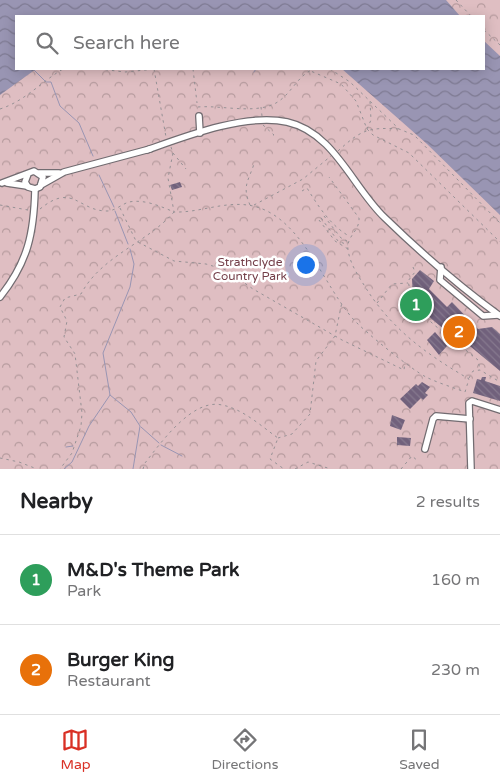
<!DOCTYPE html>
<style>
:root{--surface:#fff;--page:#f2f2f2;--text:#202124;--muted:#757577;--line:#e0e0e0;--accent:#d93025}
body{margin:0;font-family:"Varela Round",sans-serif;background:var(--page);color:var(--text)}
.you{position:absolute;left:305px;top:264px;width:18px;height:18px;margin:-12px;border:4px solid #fff;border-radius:50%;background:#1a73e8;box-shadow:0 0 0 8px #1a73e833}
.badge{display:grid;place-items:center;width:32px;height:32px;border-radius:50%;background:var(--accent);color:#fff;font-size:16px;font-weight:700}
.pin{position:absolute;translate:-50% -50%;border:2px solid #fff;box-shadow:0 1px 5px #0006}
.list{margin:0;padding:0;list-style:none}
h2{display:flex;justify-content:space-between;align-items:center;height:65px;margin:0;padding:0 20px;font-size:21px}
h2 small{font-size:16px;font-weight:400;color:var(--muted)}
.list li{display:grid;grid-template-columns:32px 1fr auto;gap:15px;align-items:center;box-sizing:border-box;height:90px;padding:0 20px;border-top:1px solid var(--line)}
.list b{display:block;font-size:19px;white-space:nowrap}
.list p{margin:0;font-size:16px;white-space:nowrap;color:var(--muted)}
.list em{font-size:16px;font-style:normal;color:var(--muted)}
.icon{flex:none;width:28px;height:28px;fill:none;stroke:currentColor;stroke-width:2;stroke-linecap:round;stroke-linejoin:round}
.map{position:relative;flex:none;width:500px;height:469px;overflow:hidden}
.search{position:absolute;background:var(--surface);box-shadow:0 2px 12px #0003;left:15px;right:15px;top:15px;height:55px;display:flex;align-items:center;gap:12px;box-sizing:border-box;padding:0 18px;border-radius:0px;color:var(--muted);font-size:19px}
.sheet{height:245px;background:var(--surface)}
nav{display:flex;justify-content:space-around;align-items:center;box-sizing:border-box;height:70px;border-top:1px solid var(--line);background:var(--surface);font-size:14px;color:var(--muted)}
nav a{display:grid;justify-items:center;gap:2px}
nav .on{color:var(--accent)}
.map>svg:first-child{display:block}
</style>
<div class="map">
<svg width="500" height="469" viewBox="0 0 500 469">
<defs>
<pattern id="park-crowns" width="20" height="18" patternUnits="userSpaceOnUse" patternTransform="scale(1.25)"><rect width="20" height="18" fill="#dfbec2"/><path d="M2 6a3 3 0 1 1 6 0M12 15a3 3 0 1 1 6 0" fill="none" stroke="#b69b9e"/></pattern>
<pattern id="water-waves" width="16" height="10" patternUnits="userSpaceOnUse" patternTransform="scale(1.25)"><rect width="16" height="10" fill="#9995b3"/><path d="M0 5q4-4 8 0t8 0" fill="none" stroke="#7e7a92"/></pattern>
<pattern id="building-back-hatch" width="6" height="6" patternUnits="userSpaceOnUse" patternTransform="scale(1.25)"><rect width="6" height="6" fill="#71617c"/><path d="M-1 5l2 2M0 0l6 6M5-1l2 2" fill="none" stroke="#86798e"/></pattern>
</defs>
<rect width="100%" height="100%" fill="#fbf3fa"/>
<path fill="url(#park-crowns)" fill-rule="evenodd" d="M 0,0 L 500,0 L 500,469 L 0,469 ZM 16,16 L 484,16 L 484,69 L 16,69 Z"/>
<g fill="url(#water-waves)">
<path d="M 0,0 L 446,0 L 460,16 L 16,16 L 16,69 L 36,69 L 0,95 Z"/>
<path d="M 484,41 L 500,56 L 500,215 L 427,144 L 342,69 L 484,69 Z"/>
</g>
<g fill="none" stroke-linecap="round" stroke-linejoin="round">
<g stroke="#9995b3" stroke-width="1">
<path d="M 34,70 L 46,82 L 51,82 L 60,106 L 79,123 L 93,156"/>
<path d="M 254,72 L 256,69"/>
<path d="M 99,175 L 114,207"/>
<path d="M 115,211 L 128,244"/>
<path d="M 110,395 L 131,412 L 140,426 L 133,469"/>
<path d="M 141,427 L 159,443"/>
<path d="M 161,445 L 182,456"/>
<path d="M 66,447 L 73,446"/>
<path d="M 64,469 L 72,462 L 89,426 L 110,395 L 103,353 L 130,287 L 134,264 L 130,249"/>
</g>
</g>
<g fill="url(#building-back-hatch)">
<path d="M 180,182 L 182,187 L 172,190 L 170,185 Z"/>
<path d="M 420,270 L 434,281 L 429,289 L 447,307 L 452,302 L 478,329 L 492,327 L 500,334 L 500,371 L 453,332 L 451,335 L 428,316 L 430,314 L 413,300 L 412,279 Z"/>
<path d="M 435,332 L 447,346 L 439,355 L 427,340 Z"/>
<path d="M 482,377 L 486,377 L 485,381 L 500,386 L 500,401 L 473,393 L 477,379 L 481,380 Z"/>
<path d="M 422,382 L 430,387 L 425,393 L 428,395 L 423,400 L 421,398 L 410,409 L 400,399 L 416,384 L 418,386 Z"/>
<path d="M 392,415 L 405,420 L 401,430 L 390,426 Z"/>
<path d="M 397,437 L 411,438 L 410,446 L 397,445 Z"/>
</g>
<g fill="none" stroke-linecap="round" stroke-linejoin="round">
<g stroke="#726c71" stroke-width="8">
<g id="minor">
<path d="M 199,116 L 200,133"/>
<path d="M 147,150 C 186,136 246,113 287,122 C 334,132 353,188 385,218 C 418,250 463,289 500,316"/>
<path d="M 39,173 L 59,173"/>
<path d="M 2,183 L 34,171 L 43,177 L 40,187 L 35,189 L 28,187 L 25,182 L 28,174"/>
<path d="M 7,183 L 27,186"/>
<path d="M 41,185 L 64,172 L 150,149"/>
<path d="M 441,267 L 440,280 L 483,316 L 498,315"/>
<path d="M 0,297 C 28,262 34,233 35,189"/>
<path d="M 425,449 L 433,419 L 436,416 L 470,419"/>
<path d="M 471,469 L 469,403 L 472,401 L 500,410"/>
</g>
</g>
<g stroke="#969195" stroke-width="1" stroke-dasharray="2.5 4" stroke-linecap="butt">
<path d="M 456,0 L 471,16"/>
<path d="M 484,30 L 500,45"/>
<path d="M 99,69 L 125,72 L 156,69"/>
<path d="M 154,69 L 166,137"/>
<path d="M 193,69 L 197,103"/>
<path d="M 306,69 L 341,84 L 356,101 L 367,129 L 373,135 L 409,153 L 500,242"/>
<path d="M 330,69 L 350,82 L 399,129 L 414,135 L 500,223"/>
<path d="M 198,107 C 220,105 253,114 274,104 C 291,96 297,75 314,69"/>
<path d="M 261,107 L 262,116"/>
<path d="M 0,109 C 25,101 41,82 63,69"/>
<path d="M 263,125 L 274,135 L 271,138"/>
<path d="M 367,129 L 371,120 L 370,101"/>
<path d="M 171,147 L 173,153 L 168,178 L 174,212 C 200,213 226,200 253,206 C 302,217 324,287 354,320 C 365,332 412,370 426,377 C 438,383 452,387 465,392 L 469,379 C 426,354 390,328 364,285 C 357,274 350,263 348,250 C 346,236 360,231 359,218 L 329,177"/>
<path d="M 338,151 C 361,130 368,127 399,129"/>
<path d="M 173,153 L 186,169"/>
<path d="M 302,191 L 307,188 C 318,206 331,226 349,236"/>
<path d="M 0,205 L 28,210"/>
<path d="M 250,205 C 242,186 248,182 254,164"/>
<path d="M 254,205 L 303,179 L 331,156"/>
<path d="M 120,208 L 136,241 L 174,261 L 206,264 L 226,270 L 253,289 L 342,340 L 404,370 L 405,362"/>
<path d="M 40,209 C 73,182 78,211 107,211 C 115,211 122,204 129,202 C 144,199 160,206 174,212 C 147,243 101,256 81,294 L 65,298 L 60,307 L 67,321 L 64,337 L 75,354 L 82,413 L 81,426 L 72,453 L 60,469"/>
<path d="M 324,216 L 341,238 L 347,241"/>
<path d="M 321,218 L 338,241 L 348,245"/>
<path d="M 319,220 L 335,241 L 348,249"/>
<path d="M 413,267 L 415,272 L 408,281 L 413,303 L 433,324 L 478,360 L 480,370"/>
<path d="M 377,303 L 392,284 L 408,283"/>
<path d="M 469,378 L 473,371 L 480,370 L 500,382"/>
<path d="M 278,438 L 292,434 L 310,414 L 316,361 L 335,336 L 342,302"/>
<path d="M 0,458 L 19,462 L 37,469"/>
<path d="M 143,469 L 145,463 C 160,444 192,398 222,405 C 243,409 261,426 278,438 L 270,459 L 284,469"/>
<path d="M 295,469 L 308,462 L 331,469"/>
<path d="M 401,469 L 412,456 L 418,461"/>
</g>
<use href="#minor" stroke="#fff" stroke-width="5.5"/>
</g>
<g text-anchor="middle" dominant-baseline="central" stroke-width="5" stroke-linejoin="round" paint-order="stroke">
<g font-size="12" fill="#743f49" stroke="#fff">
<text x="250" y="262">Strathclyde<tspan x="250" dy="14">Country Park</tspan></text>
</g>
</g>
</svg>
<div class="you"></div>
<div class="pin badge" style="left:416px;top:305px;background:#2e9e5b">1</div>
<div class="pin badge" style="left:459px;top:332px;background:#e8710a">2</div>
<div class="search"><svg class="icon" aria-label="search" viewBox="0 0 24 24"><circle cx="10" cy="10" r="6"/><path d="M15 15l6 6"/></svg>Search here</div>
</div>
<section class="sheet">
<h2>Nearby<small>2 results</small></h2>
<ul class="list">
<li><span class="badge" style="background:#2e9e5b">1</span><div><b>M&amp;D's Theme Park</b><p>Park</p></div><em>160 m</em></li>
<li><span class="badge" style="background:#e8710a">2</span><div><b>Burger King</b><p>Restaurant</p></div><em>230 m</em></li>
</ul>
</section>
<nav>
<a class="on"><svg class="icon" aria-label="map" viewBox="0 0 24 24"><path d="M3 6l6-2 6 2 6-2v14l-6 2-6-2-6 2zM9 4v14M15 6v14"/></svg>Map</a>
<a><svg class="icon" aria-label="directions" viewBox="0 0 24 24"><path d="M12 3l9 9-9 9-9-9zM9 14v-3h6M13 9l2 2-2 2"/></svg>Directions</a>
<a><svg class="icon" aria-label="saved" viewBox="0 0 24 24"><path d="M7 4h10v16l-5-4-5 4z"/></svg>Saved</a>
</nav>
